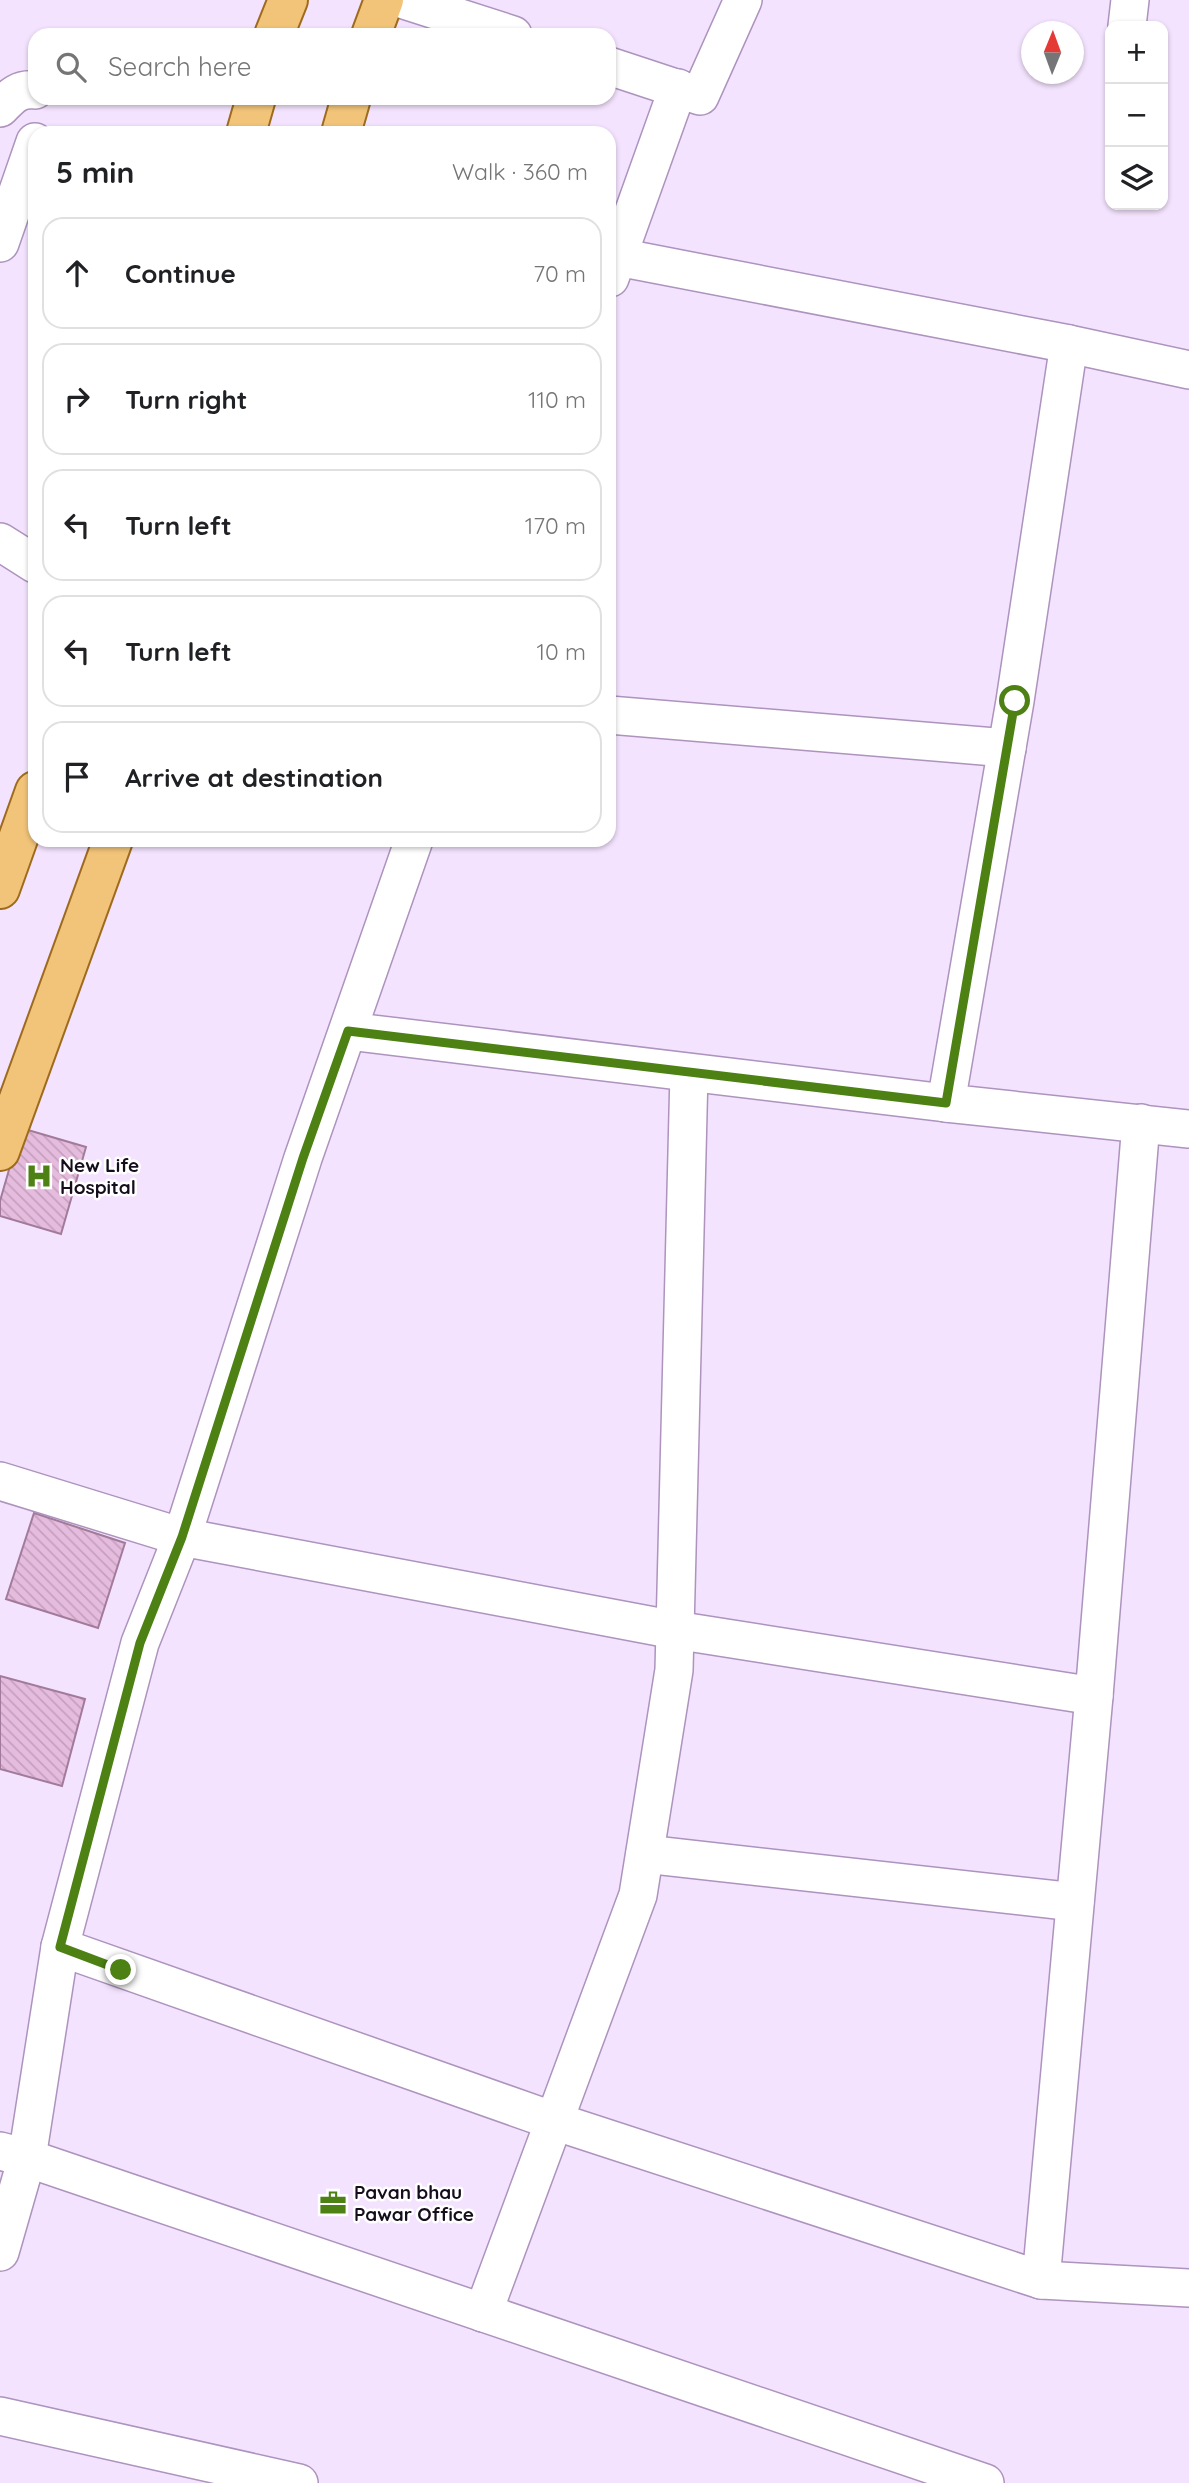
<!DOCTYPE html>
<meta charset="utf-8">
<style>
:root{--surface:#fff;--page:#f2f2f2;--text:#202124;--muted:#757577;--line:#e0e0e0}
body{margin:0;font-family:Quicksand,sans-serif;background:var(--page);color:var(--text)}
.controls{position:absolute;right:21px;top:21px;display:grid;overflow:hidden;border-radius:14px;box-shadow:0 2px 5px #0004}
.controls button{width:63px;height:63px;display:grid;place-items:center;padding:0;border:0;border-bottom:2px solid var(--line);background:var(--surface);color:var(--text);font:35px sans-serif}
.compass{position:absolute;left:1021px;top:21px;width:63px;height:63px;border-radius:50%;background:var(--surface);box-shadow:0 2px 5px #0004;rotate:1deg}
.stop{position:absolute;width:21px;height:21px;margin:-16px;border:5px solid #4d8114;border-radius:50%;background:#fff}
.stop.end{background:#4d8114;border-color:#fff;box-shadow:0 2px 7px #0008}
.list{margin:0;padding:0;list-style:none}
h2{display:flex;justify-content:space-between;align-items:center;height:91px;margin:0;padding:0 28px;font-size:30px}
h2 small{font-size:23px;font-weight:400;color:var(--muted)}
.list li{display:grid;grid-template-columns:46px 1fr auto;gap:21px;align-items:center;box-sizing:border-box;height:112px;margin:0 14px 14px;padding:0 14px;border:2px solid var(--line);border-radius:21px}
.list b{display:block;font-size:26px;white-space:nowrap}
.list em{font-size:23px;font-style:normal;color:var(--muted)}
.icon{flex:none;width:38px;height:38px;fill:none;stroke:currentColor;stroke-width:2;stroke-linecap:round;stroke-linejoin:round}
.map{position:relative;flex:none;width:1189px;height:2483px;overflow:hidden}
.search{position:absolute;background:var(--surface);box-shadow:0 2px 5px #0004;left:28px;top:28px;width:588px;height:77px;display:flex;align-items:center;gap:18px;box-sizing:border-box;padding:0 24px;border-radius:21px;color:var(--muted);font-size:26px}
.panel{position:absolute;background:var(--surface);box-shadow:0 2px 5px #0004;left:28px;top:126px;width:588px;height:721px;border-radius:21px}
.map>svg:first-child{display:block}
</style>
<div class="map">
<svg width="1189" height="2483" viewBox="0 0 1189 2483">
<defs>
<pattern id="building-back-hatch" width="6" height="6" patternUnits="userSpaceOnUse" patternTransform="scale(1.75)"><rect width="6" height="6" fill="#e6bcde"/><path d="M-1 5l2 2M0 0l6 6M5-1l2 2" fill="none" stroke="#c5a0be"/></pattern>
</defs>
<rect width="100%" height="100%" fill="#f4e3fe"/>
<g fill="url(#building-back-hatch)" stroke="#a27b9b" stroke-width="2">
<path d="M 21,1128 L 86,1147 L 61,1234 L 0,1216 L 0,1201 Z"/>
<path d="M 34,1513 L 125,1543 L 98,1628 L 6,1599 Z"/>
<path d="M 0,1676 L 85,1699 L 62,1786 L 0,1769 Z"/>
</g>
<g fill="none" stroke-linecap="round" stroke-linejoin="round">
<g stroke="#ad93bd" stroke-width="40">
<g id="minor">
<path d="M 404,0 L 513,35"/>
<path d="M 1127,26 L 1130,0"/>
<path d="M 609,66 L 700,96 L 743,0"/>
<path d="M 0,108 C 11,97 18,88 35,90"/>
<path d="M 0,243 L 35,142"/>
<path d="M 618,257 L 1069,344 L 1189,370"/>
<path d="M 610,278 L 678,88"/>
<path d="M 1069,344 L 1015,701 L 946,1103 L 1189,1129"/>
<path d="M 0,542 L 35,564"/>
<path d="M 609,715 L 1007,748"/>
<path d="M 348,1031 L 946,1103"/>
<path d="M 0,1481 L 182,1537 L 675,1630 L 1094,1696 L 1141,1123"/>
<path d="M 645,1854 L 1075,1902"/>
<path d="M 60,1947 L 554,2121 L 1041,2280 L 1094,1696"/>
<path d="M 0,2151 L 27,2158 L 985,2483"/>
<path d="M 0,2252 L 27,2158 L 60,1947 L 140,1643 L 182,1537 L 303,1158 L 414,840"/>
<path d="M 1041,2280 L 1189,2288"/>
<path d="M 483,2313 L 638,1895 L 674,1670 L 689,1073"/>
<path d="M 0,2416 L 299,2483"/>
</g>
</g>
<g stroke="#9e6b1e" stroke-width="42">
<g id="major">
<path d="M 274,35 L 288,0"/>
<path d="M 371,35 L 384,0"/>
<path d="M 246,133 L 256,98"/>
<path d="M 341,133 L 351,98"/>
<path d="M 0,889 L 35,791"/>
<path d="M 0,1151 L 113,840"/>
</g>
</g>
<use href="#minor" stroke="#fff" stroke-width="37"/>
<use href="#major" stroke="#f1c479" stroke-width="38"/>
</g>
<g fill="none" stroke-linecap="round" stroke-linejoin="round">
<path stroke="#4d8114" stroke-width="9" d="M 121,1970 L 60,1947 L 140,1643 L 182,1537 L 303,1158 L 348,1031 L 946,1103 L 1015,701"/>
</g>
<defs>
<g id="hospital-bare" transform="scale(2.1)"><path d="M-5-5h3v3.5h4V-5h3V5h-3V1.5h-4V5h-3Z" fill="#4d8114" stroke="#fff" stroke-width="2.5" paint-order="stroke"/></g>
<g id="office-bare" transform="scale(2.1)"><path d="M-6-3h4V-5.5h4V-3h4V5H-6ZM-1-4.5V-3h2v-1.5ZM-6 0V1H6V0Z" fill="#4d8114" stroke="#fff" stroke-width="2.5" paint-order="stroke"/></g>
</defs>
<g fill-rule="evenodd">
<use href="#hospital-bare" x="39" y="1176"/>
<use href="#office-bare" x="333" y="2203"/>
</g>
<g text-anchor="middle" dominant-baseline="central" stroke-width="5" stroke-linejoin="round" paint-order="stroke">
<g font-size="19" font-weight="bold" fill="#160d1c" stroke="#fff" text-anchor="start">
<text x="60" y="1165">New Life<tspan x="60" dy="22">Hospital</tspan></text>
<text x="354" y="2192">Pavan bhau<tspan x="354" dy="22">Pawar Office</tspan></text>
</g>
</g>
</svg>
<div class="controls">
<button>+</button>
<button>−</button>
<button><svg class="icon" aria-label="layers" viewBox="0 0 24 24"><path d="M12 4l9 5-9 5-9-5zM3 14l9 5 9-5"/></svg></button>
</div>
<svg class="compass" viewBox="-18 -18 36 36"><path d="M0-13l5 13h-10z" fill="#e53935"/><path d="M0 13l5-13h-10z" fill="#757577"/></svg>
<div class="stop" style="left:1015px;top:701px"></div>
<div class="stop end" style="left:121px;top:1970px"></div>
<div class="search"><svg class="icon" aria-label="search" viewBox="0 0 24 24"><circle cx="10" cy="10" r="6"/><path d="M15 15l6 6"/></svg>Search here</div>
<section class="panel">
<h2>5 min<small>Walk · 360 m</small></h2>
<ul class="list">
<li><svg class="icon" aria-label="ahead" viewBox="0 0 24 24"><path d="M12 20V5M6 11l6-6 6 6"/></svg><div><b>Continue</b></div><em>70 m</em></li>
<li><svg class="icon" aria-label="right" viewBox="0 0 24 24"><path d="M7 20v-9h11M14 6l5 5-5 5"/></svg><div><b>Turn right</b></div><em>110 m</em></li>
<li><svg class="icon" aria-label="left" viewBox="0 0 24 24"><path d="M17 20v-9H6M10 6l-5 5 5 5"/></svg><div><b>Turn left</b></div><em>170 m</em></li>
<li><svg class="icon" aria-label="left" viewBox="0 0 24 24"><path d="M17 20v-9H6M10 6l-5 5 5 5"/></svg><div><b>Turn left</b></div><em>10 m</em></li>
<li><svg class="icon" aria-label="arrive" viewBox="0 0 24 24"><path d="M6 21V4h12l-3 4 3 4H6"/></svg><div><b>Arrive at destination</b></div></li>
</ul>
</section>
</div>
